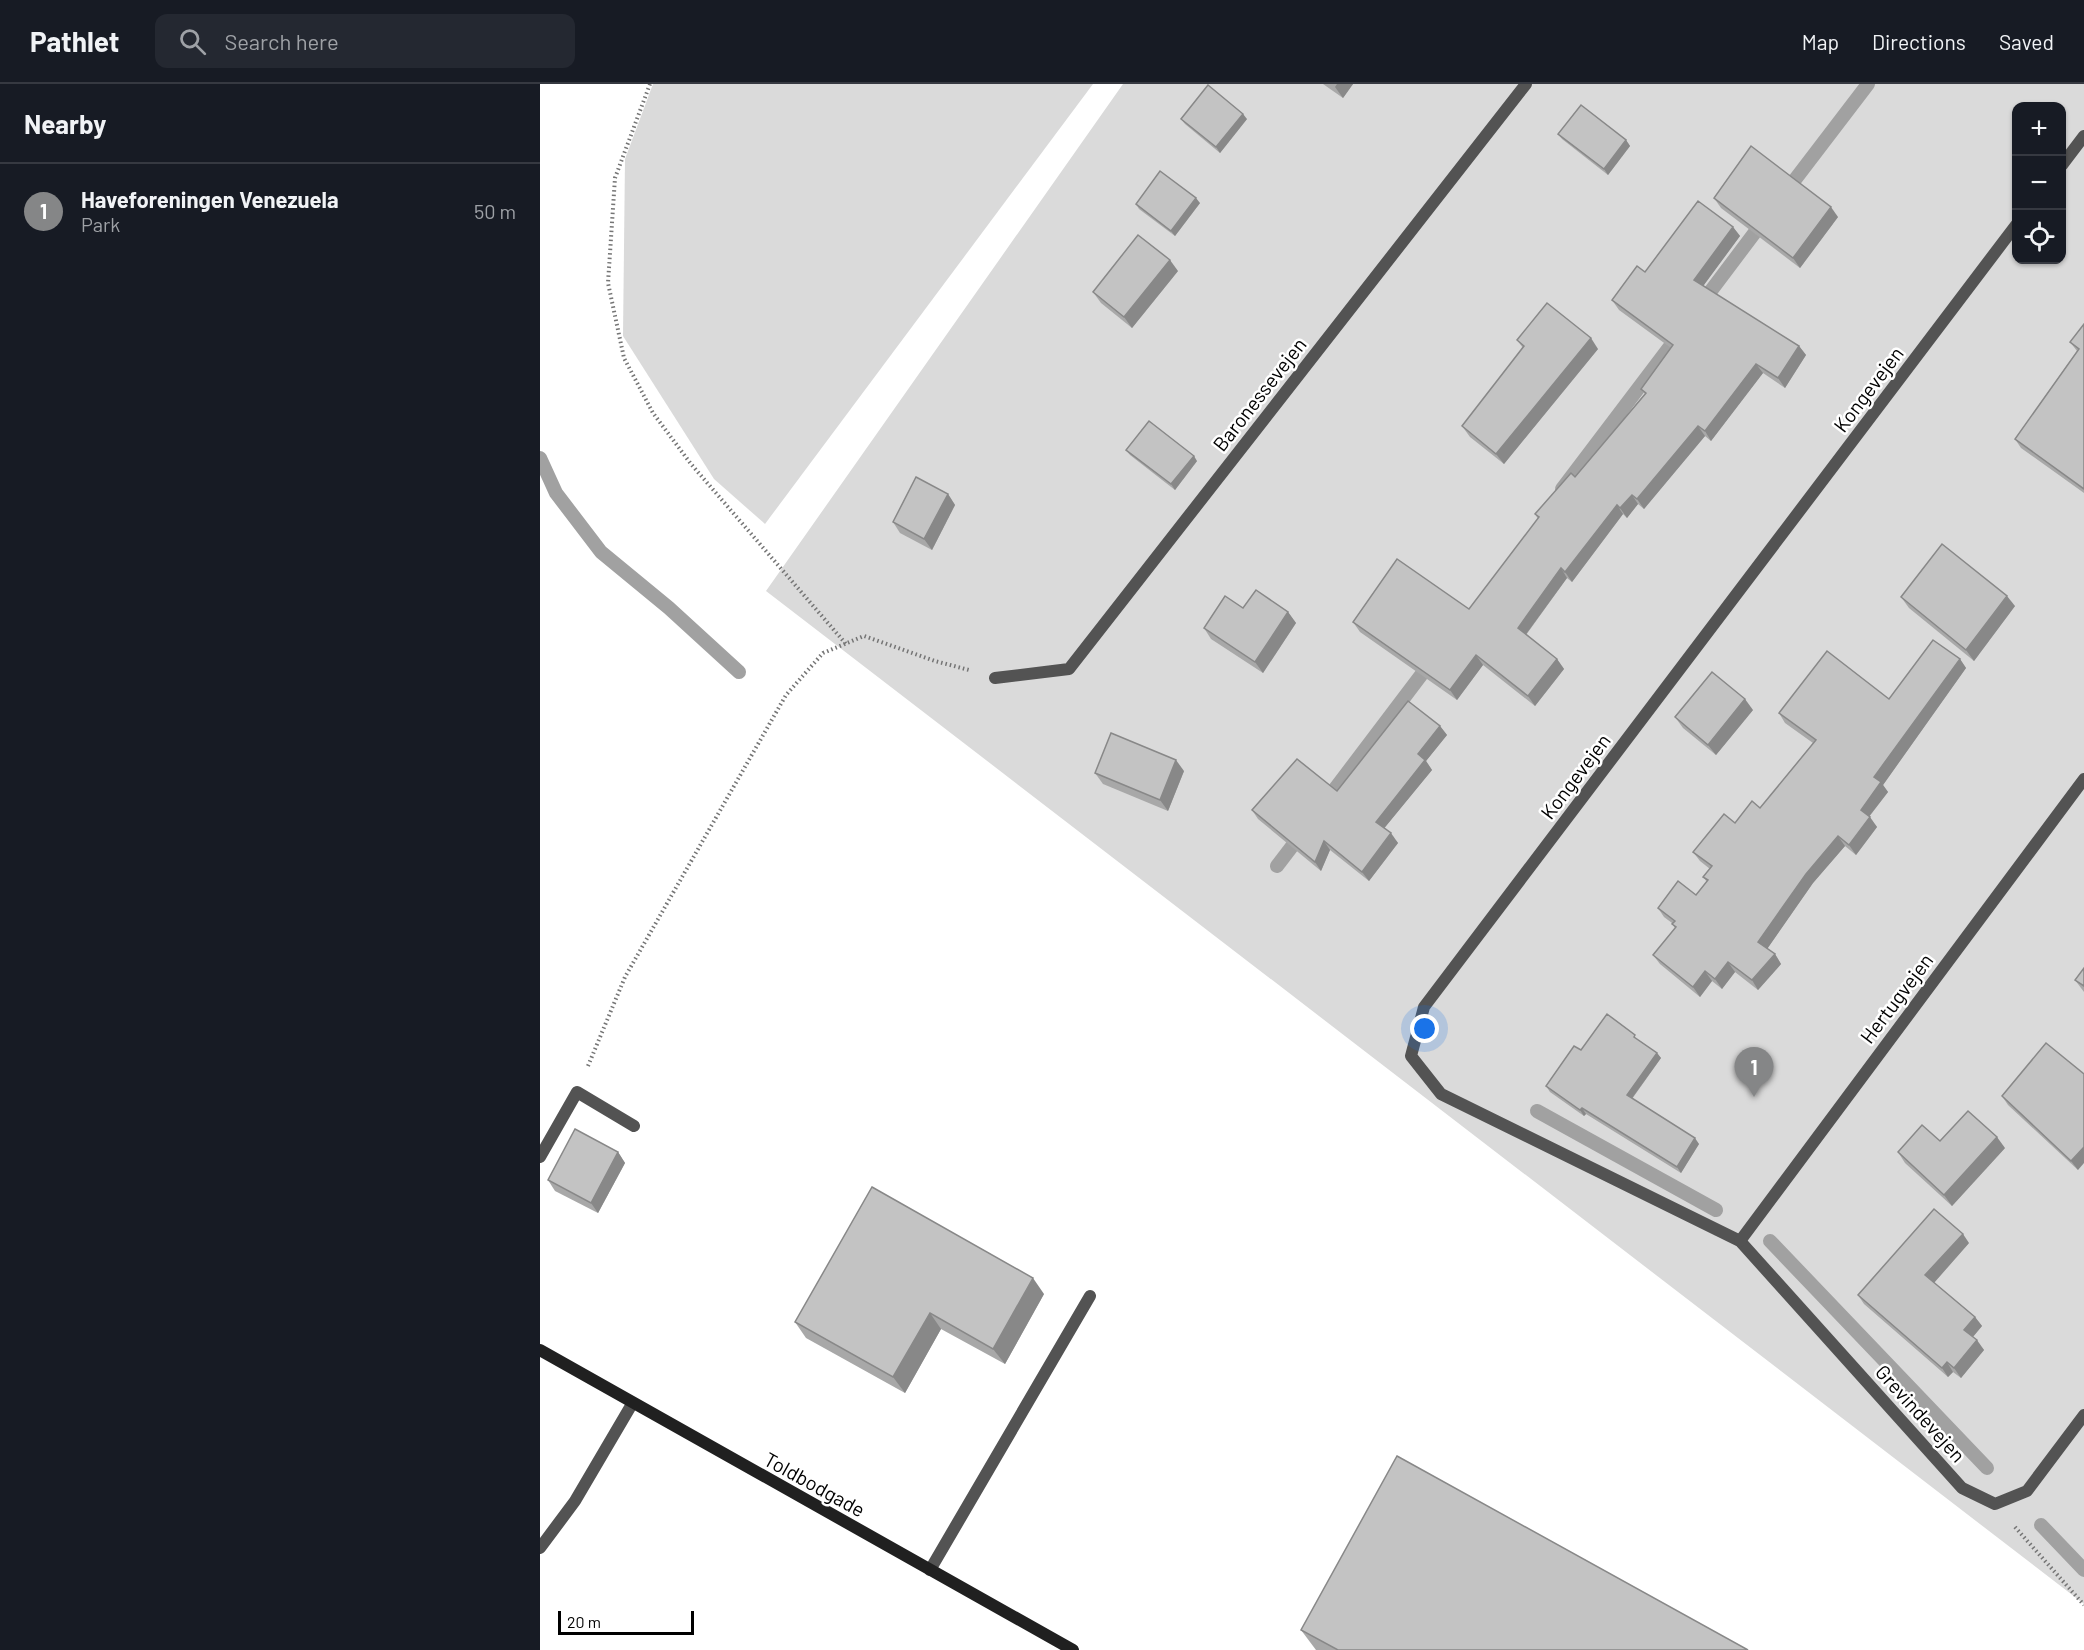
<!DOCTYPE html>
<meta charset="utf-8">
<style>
:root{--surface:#171b24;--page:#242831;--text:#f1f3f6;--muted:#9ea1a6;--line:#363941;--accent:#858687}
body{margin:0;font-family:Barlow,sans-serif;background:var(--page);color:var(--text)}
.controls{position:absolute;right:18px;top:18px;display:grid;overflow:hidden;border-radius:12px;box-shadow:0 2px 4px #0004}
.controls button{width:54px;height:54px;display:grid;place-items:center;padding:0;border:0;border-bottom:2px solid var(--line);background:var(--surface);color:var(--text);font:30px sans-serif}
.scale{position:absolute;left:18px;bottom:15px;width:136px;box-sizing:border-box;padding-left:6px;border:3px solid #000;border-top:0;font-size:16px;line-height:21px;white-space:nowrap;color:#000;-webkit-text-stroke:4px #fff;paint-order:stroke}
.you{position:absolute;left:885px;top:945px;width:21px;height:21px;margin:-15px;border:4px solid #fff;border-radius:50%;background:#1a73e8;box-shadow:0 0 0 9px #1a73e833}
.badge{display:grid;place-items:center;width:39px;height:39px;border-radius:50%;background:var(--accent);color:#fff;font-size:20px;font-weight:700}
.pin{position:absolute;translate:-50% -50px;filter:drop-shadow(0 2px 3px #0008)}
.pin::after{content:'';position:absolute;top:32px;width:21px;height:18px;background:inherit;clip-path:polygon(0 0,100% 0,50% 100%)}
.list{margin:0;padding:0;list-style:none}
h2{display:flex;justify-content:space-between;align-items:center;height:78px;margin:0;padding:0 24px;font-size:26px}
h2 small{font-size:20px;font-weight:400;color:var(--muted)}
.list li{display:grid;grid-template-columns:39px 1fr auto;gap:18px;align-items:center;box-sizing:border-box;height:96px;padding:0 24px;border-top:2px solid var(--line)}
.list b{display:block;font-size:22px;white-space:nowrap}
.list p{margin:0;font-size:20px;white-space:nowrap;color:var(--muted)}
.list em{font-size:20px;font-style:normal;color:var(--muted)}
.icon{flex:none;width:33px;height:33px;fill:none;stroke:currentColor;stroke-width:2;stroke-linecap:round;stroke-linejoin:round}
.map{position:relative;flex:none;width:1544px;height:1566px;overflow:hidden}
header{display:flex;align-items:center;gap:36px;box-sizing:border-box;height:84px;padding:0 30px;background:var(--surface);border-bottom:2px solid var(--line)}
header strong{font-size:28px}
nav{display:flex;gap:33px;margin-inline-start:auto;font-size:21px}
.search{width:420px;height:54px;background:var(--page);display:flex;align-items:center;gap:15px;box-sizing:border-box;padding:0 21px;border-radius:12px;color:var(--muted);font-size:22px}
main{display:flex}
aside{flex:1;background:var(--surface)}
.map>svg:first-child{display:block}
</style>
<header>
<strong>Pathlet</strong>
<div class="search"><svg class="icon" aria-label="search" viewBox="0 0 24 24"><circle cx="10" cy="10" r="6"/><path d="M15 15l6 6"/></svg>Search here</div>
<nav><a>Map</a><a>Directions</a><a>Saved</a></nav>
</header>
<main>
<aside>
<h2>Nearby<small></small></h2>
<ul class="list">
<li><span class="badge">1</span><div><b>Haveforeningen Venezuela</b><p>Park</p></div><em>50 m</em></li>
</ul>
</aside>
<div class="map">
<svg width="1544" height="1566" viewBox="0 0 1544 1566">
<rect width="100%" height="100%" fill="#fff"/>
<g fill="#dadada" fill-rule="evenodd">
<path d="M 113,0 L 553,0 L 225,440 L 174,395 L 83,252 L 85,75 Z"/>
<path d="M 583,0 L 1544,0 L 1544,1520 L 226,507 ZM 1476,22 L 1522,22 L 1522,176 L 1476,176 Z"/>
</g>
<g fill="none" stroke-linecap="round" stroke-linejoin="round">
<g stroke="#a1a1a1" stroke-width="14">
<path d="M 1244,110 L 1328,0"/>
<path d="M 1161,220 L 1225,135"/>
<path d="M 0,374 L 16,409 L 61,468 L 129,524 L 199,588"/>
<path d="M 1022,405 L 1141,248"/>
<path d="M 785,718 L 891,578"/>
<path d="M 737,782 L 763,748"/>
<path d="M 997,1027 L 1176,1126"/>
<path d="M 1230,1157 L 1447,1384"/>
<path d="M 1501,1441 L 1544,1486"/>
</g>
<g stroke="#757575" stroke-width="4" stroke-dasharray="1.5 3" stroke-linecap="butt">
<path d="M 110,0 L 75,94 L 68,199 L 84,274 L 113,329 L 151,380 L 306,560"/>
<path d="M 48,982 L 85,893 L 246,611 L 283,569 L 324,552 L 395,577 L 429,586"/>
<path d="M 1475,1443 L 1544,1521"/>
</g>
<g stroke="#535353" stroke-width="12">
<path d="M 1522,81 L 1544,52"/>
<path d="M 1476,141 L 884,923 L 871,972 L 901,1010 L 1200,1157 L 1422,1404 L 1455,1420 L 1487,1407 L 1544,1331"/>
<path d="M 455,594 L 529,585 L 986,0"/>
<path d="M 0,1073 L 37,1008 L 94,1042"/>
<path d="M 1200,1157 L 1544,695"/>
<path d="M 390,1486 L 550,1212"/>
</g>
<path stroke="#535353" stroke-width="12" d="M 0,1464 L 35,1417 L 92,1320"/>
<path stroke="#202020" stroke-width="12" d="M 0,1266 L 533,1566"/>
</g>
<g fill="#a8a8a8">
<path d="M 783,0 L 813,0 L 803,14 Z"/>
<path d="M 641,35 L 707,35 L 680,69 L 645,40 Z"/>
<path d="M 1018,50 L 1086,56 L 1090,62 L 1068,91 L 1022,55 Z"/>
<path d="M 1174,114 L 1298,133 L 1260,184 L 1181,124 Z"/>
<path d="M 660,119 L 635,152 L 599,125 L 596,120 Z"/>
<path d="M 1193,143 L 1200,152 L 1163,202 L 1259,262 L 1266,271 L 1245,304 L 1223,289 L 1171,357 L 1165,352 L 1104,425 L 1098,420 L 1087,434 L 1083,430 L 1032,498 L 1027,494 L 986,551 L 1017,575 L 1024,585 L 995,622 L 943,581 L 917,616 L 820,548 L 813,538 L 929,525 L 998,435 L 995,430 L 1035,393 L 1105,310 L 1101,305 L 1131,264 L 1079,226 L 1072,216 L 1105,188 Z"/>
<path d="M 638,187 L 592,244 L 561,219 L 553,208 Z"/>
<path d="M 1544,240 L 1544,409 L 1481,364 L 1475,355 L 1537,267 L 1530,258 Z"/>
<path d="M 977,256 L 1058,265 L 964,380 L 930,353 L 922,342 L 983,264 Z"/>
<path d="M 586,366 L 657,377 L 635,406 L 590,371 Z"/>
<path d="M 408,410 L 415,421 L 392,466 L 360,449 L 353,438 Z"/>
<path d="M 1361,513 L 1475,522 L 1434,577 L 1369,524 Z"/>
<path d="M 703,524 L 748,528 L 756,539 L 723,589 L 671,555 L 664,544 Z"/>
<path d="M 1420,575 L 1426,584 L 1343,701 L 1348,708 L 1329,733 L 1337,743 L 1316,771 L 1305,762 L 1273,799 L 1227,865 L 1235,870 L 1241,880 L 1218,906 L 1195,888 L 1182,905 L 1172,897 L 1160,913 L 1120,880 L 1113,871 L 1135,844 L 1132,840 L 1132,839 L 1124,833 L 1118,824 L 1156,811 L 1167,798 L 1163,793 L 1170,785 L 1160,777 L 1153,768 L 1195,739 L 1220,724 L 1273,659 L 1245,639 L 1239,629 L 1349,615 Z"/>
<path d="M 1213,626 L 1176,671 L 1143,644 L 1135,633 Z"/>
<path d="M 900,642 L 907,651 L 886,677 L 892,686 L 844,744 L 858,759 L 829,797 L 790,766 L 781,787 L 718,735 L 712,726 L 797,707 Z"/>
<path d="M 644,687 L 628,727 L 563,700 L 555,689 Z"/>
<path d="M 1544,884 L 1544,908 L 1535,896 Z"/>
<path d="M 1099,956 L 1117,969 L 1121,974 L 1092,1015 L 1159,1060 L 1141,1089 L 1046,1030 L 1044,1032 L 1010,1008 L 1006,1002 L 1041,966 Z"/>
<path d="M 1544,990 L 1538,1086 L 1468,1021 L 1462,1012 Z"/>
<path d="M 1465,1064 L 1412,1122 L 1365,1079 L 1358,1068 Z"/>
<path d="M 78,1068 L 85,1079 L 58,1129 L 15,1107 L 8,1096 Z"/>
<path d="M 1429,1159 L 1394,1199 L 1435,1233 L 1442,1242 L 1433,1253 L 1444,1266 L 1421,1294 L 1413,1288 L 1408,1293 L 1324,1220 L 1318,1211 Z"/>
<path d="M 504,1210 L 465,1280 L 401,1245 L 365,1309 L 266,1254 L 255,1238 Z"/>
<path d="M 761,1546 L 1208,1566 L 776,1566 Z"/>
</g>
<g fill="#888">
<path d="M 797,0 L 813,0 L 803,14 L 795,3 Z"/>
<path d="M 703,30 L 707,35 L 680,69 L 676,63 Z"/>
<path d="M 1086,56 L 1090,62 L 1068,91 L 1064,85 Z"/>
<path d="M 656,114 L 660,119 L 635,152 L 631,147 Z"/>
<path d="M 1291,123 L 1298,133 L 1260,184 L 1253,174 Z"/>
<path d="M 1193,143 L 1200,152 L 1161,205 L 1154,196 Z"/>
<path d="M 630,176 L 638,187 L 592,244 L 584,233 Z"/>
<path d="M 1051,254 L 1058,265 L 964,380 L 956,370 Z"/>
<path d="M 1259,262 L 1266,271 L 1245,304 L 1238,294 Z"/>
<path d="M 1216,280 L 1223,289 L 1171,357 L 1165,347 Z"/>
<path d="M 1158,342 L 1165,352 L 1104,425 L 1097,415 Z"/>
<path d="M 654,372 L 657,377 L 635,406 L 631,400 Z"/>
<path d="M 408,410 L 415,421 L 392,466 L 384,455 Z"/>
<path d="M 1092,411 L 1098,420 L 1087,434 L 1080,424 Z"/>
<path d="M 1077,421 L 1083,430 L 1032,498 L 1025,488 Z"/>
<path d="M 1021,484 L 1027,494 L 984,553 L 978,544 Z"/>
<path d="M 1467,512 L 1475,522 L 1434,577 L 1426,566 Z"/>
<path d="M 748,528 L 756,539 L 723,589 L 715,578 Z"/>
<path d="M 936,571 L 943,581 L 917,616 L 910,606 Z"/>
<path d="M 1017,575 L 1024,585 L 995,622 L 988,612 Z"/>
<path d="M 1420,575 L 1426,584 L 1343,701 L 1348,708 L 1327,735 L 1321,726 L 1334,693 Z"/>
<path d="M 1205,615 L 1213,626 L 1176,671 L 1168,661 Z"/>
<path d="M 900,642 L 907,651 L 886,677 L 892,686 L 842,747 L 836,738 L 878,670 Z"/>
<path d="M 636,676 L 644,687 L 628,727 L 620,716 Z"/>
<path d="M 1330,733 L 1337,743 L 1316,771 L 1309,761 Z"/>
<path d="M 851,749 L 858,759 L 829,797 L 822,788 Z"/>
<path d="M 1298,752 L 1305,762 L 1273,799 L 1225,868 L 1218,858 L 1266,790 Z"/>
<path d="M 784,757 L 790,766 L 781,787 L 775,778 Z"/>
<path d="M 1235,870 L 1241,880 L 1218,906 L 1212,896 Z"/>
<path d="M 1188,878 L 1195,888 L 1182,905 L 1175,895 Z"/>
<path d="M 1165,887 L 1172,897 L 1160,913 L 1153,903 Z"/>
<path d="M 1117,969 L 1121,974 L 1090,1017 L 1087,1011 Z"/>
<path d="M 1042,1024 L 1046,1030 L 1044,1032 L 1040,1026 Z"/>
<path d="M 1457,1053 L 1465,1064 L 1412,1122 L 1404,1111 Z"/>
<path d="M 1155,1054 L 1159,1060 L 1141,1089 L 1137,1083 Z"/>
<path d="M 1544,1063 L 1544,1079 L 1538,1086 L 1531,1077 Z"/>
<path d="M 78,1068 L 85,1079 L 58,1129 L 51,1119 Z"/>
<path d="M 1423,1150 L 1429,1159 L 1392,1201 L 1385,1191 Z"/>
<path d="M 493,1194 L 504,1210 L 465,1280 L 453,1265 Z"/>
<path d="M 390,1229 L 401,1245 L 365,1309 L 353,1293 Z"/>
<path d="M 1435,1233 L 1442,1242 L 1431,1255 L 1424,1246 Z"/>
<path d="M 1437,1256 L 1444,1266 L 1421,1294 L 1414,1284 Z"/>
<path d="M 1407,1278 L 1413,1288 L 1408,1293 L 1402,1284 Z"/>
</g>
<g fill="#c3c3c3" stroke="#888" stroke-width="1.5">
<path d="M 668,1 L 703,30 L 676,63 L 641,35 Z"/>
<path d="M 1041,21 L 1086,56 L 1064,85 L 1018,50 Z"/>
<path d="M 1211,62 L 1291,123 L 1253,174 L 1174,114 Z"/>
<path d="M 620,87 L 656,114 L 631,147 L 596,120 Z"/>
<path d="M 1158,117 L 1193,143 L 1154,196 L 1259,262 L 1238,294 L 1216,280 L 1165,347 L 1158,342 L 1097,415 L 1092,411 L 1080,424 L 1077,421 L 1025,488 L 1021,484 L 978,544 L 1017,575 L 988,612 L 936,571 L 910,606 L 813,538 L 857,475 L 929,525 L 999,433 L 995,430 L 1031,389 L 1035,393 L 1106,309 L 1101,305 L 1133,261 L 1072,216 L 1097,182 L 1105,188 Z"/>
<path d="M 598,151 L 630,176 L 584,233 L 553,208 Z"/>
<path d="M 1007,219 L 1051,254 L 956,370 L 922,342 L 984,262 L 977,256 Z"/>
<path d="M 1544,240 L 1544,405 L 1475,355 L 1539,265 L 1530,258 Z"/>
<path d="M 609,337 L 654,372 L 631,400 L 586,366 Z"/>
<path d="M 376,393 L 408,410 L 384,455 L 353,438 Z"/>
<path d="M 1402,460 L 1467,512 L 1426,566 L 1361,513 Z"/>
<path d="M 716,506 L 748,528 L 715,578 L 664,544 L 685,512 L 703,524 Z"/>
<path d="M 1393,556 L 1420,575 L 1334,693 L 1341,698 L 1321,726 L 1330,733 L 1309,761 L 1298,752 L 1266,790 L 1218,858 L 1235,870 L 1212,896 L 1188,878 L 1175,895 L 1165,887 L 1153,903 L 1113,871 L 1136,843 L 1132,840 L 1135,837 L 1118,824 L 1138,797 L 1156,811 L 1168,796 L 1163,793 L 1172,782 L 1153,768 L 1184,730 L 1195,739 L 1212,717 L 1220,724 L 1276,656 L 1239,629 L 1287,567 L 1349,615 Z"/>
<path d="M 1172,588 L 1205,615 L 1168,661 L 1135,633 Z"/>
<path d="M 868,617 L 900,642 L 878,670 L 885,676 L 836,738 L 851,749 L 822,788 L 784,757 L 775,778 L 712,726 L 757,675 L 797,707 Z"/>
<path d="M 571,649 L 636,676 L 620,716 L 555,689 Z"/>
<path d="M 1544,884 L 1544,902 L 1535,896 Z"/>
<path d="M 1067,930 L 1095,951 L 1094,953 L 1117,969 L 1087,1011 L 1155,1054 L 1137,1083 L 1042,1024 L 1040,1026 L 1006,1002 L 1034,962 L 1041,966 Z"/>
<path d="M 1506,959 L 1544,990 L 1544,1063 L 1531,1077 L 1462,1012 Z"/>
<path d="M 1428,1027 L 1457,1053 L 1404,1111 L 1358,1068 L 1382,1041 L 1400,1057 Z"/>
<path d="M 35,1045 L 78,1068 L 51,1119 L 8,1096 Z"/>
<path d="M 332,1103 L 493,1194 L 453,1265 L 390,1229 L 353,1293 L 255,1238 Z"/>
<path d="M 1394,1125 L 1423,1150 L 1385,1191 L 1435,1233 L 1424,1246 L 1437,1256 L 1414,1284 L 1407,1278 L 1402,1284 L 1318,1211 Z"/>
<path d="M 857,1372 L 1208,1566 L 798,1566 L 761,1546 Z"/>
</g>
<g text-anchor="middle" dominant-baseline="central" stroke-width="5" stroke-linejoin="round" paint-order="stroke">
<g font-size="20" fill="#000" stroke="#fff">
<text transform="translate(1328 305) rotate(-53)">Kongevejen</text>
<text transform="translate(719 310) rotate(-52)">Baronessevejen</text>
<text transform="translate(1035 692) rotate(-53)">Kongevejen</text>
<text transform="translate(1356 914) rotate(-53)">Hertugvejen</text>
<text transform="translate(1381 1329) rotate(48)">Grevindevejen</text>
<text transform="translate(275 1400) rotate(29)">Toldbodgade</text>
</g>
</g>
</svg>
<div class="controls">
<button>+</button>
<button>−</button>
<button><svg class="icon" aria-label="locate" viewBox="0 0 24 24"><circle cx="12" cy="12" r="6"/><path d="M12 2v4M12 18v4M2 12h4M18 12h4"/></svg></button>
</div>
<div class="scale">20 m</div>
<div class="you"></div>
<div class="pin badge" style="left:1214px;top:1013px">1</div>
</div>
</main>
